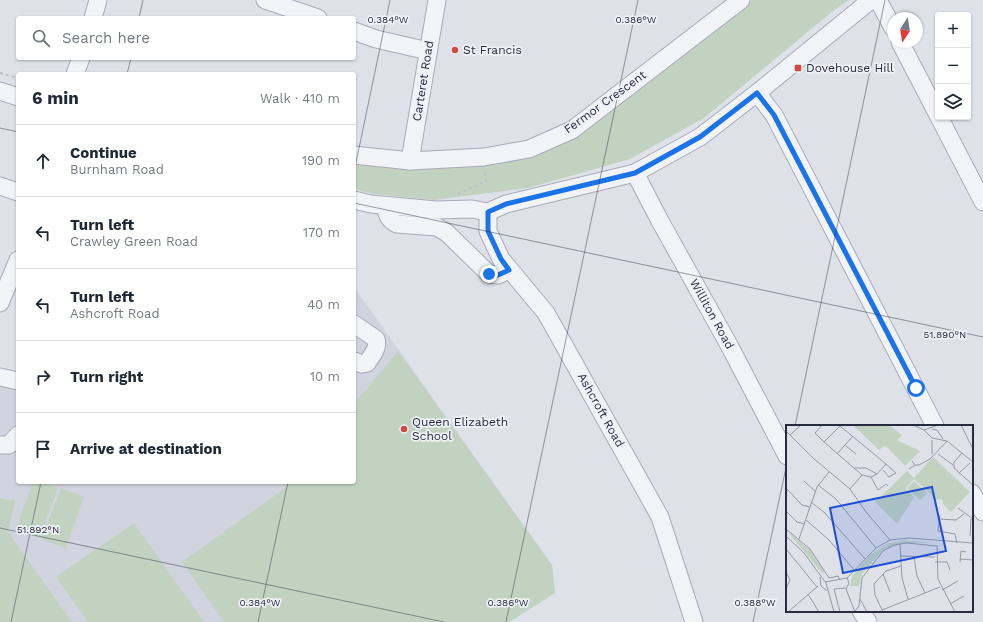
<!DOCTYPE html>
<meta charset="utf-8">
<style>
:root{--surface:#fff;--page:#f2f2f3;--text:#1f2937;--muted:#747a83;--line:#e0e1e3}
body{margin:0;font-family:"Work Sans",sans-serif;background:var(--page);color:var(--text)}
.controls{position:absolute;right:12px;top:12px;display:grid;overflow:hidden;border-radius:4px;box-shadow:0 1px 3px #0004}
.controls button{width:36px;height:36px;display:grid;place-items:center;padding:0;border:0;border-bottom:1px solid var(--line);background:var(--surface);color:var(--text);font:20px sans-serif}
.compass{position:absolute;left:887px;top:12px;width:36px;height:36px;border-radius:50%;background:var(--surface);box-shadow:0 1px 3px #0004;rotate:192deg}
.stop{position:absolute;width:12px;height:12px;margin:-9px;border:3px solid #1a73e8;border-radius:50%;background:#fff}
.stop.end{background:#1a73e8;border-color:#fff;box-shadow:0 1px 4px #0008}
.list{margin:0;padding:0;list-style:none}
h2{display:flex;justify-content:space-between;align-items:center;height:52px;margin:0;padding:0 16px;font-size:17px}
h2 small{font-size:13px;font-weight:400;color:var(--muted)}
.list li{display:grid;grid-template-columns:26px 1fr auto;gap:12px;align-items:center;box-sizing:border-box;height:72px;padding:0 16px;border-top:1px solid var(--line)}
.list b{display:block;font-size:15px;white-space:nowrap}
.list p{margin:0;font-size:13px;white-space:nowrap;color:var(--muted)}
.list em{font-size:13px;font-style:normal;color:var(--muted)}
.icon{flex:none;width:22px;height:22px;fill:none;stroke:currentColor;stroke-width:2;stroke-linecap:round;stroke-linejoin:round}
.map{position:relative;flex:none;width:983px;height:622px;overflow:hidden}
.search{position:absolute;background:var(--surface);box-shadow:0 1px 3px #0004;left:16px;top:16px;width:340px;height:44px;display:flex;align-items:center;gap:10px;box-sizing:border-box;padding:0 14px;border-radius:4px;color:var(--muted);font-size:15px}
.panel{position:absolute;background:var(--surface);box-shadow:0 1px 3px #0004;left:16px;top:72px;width:340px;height:412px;border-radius:4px}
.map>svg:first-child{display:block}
</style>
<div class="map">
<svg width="983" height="622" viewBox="0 0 983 622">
<rect width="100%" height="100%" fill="#dfe1e9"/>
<path fill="#d1d3de" d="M 354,287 L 552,565 L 555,593 L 509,622 L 0,622 L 0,373 L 18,377 L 18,482 L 354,482 Z"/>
<g fill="#c1d3c0">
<path d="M 752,0 L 849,0 L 833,11 L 704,118 L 630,159 L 528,188 L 435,200 L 374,194 L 354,189 L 354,161 L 481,165 L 587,128 Z"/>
<path d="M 398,351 L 552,565 L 555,593 L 509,622 L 224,622 L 182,562 L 284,489 L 289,482 L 354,482 L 354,404 Z"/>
<path d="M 33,482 L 43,482 L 58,488 L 39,538 L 16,529 Z"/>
<path d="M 61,488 L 84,497 L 66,548 L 41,539 Z"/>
<path d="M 0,498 L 15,501 L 8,532 L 72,622 L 0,622 Z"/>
<path d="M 134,523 L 204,622 L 88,622 L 56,577 Z"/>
</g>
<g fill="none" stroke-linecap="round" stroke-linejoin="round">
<g stroke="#a8aab7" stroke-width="19">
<g id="minor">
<path d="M 265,0 L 318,18"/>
<path d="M 878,0 L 893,28"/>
<path d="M 93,18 L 98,0"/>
<path d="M 354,31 L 376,39 L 428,51"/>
<path d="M 900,42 L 938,115"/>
<path d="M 75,74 L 81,58"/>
<path d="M 0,91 L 18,97"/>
<path d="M 757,93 L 774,115 L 935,426"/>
<path d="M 939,117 L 983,202"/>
<path d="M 354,155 L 410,161 L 484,157 L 529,149 L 572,130 L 741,0"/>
<path d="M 410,161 L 437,0"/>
<path d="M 635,173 L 660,221 L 729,345 L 787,456"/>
<path d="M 0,186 L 18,192"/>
<path d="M 354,200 L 371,204 L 436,210 L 472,209 L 488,212 L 506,204 L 635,173 L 700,137 L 757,93 L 871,0"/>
<path d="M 385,206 C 387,214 388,220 397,224 L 437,227 L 447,233 L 489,274 L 498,275 L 509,270"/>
<path d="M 488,212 L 488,231 L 501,259 L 546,313 L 660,517 L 694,622"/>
<path d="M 0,303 L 18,260"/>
<path d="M 354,324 L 376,339 C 379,348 372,355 367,363 L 362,364 L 354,361"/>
<path d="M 0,377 L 18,381"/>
<path d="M 0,445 L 9,445 L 18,435"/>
<path d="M 972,493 L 983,512"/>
<path d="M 861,611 L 868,622"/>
</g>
</g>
<g stroke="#bdbfc8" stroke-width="2" stroke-dasharray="3 3" stroke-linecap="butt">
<path d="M 0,73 L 18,78"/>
<path d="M 458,194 L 486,181 L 485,171"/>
</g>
<use href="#minor" stroke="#f2f3f7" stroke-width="17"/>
</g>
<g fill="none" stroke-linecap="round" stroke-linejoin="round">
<path stroke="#1a73e8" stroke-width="5" d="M 489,274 L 498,275 L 509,270 L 501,259 L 488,231 L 488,212 L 506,204 L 635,173 L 700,137 L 757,93 L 774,115 L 916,388"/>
</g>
<path fill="none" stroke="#272b41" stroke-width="1" stroke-opacity="0.45" d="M 139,18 L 143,0M 127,74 L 131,58M 0,128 L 18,132M 354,172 L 390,0M 354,203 L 983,337M 795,426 L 885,0M 0,528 L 444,622M 11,622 L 41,482M 258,622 L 288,482M 506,622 L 638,0M 753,622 L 787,463"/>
<g fill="#d3493f" stroke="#eff1f7" stroke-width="1.5">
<circle cx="455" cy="50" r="4"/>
<rect x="794" y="64" width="8" height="8" rx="2"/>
<circle cx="404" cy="429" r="4"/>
</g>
<g text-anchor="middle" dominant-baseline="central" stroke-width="3.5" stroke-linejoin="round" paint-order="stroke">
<g font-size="12" fill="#272b41" stroke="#eff1f7" text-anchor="start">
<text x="463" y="50">St Francis</text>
<text x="806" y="68">Dovehouse Hill</text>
<text x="412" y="422">Queen Elizabeth<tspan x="412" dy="14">School</tspan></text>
</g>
<g font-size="12" fill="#272b41" stroke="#eff1f7">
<text transform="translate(423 81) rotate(-81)">Carteret Road</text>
<text transform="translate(605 102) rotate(-36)">Fermor Crescent</text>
<text transform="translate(712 314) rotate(61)">Williton Road</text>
<text transform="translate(601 410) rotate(61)">Ashcroft Road</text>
</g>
</g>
<g transform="translate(786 425)">
<rect width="187" height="187" fill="#dfe1e9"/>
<path d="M 67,0 L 103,0 L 116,10 L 111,15 L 134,26 L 119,41 L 102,23 L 98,21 L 93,25 ZM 147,32 L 184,67 L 165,87 L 157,79 L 156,74 L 147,75 L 147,71 L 128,54 L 119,63 L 128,72 L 111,99 L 89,77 L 121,46 L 128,53 ZM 128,56 L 141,68 L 134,75 L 121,63 ZM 0,105 L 24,125 L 39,147 L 36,148 ZM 117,115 L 148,118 L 117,118 L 96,126 L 76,149 L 73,161 L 64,161 L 66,151 L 84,130 L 101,119 Z" fill="#c1d3c0"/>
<path fill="none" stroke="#9598a6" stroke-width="1" d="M 36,0 L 29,8 L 38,17 L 76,50 L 85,52 L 91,49M 127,0 L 138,5 L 146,13 L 161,16 L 187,37M 175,0 L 187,24M 54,1 L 100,39 L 91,49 L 80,43 L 68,43M 146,4 L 151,5 L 157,14M 138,5 L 152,0M 0,6 L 27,33 L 64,64 L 80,87 L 104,115M 4,10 L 15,0M 146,15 L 146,29M 38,17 L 55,0M 60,21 L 70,29M 176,28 L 168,37 L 168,43 L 187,60M 51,29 L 67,11M 152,29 L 167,40M 129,40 L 133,40 L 144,34 L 161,16M 123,44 L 129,40 L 126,36M 97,45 L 103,52 L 110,48 L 100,39M 173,48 L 184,38M 85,52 L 92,65 L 100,59 L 102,61M 18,56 L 29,66M 32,60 L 50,74 L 90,123M 0,63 L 16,80 L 24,82M 64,64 L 76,50M 25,77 L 39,88 L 79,134M 172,83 L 187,94M 0,86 L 11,97 L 19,99M 154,90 L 152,106 L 169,109 L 171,118M 153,94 L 170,95 L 178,89M 20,95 L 43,115 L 69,146M 0,104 L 24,124 L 43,153 L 52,151 L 54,155M 0,111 L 18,128 L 40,158 L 48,187M 184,111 L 185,94M 13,114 L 31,62 L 43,47M 114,119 L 116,153 L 122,174M 151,120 L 152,154 L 169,187M 0,124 L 31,162M 114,131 L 149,132M 128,132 L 131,151 L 139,168M 174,134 L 187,135 L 187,141M 149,137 L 161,137 L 164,145M 174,137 L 175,126 L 180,127M 0,147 L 4,155 L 0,164M 97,149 L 104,167M 34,152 L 35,161 L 41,166M 61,153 L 63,158 L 60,164 L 69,187M 39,157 L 61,153 L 90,123 L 104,115 L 123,113 L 187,118M 156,165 L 172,156M 22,169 L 33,187M 74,174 L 81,187M 164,179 L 178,171M 96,185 L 154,162M 69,186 L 73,181 L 76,153 L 97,126 L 108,120 L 121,118 L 150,121M 2,187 L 32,161M 54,187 L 48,164 L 60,163M 97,187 L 89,170 L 88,159 L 100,146 L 115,141"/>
<path fill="#1d4ed8" fill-opacity="0.15" stroke="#1d4ed8" stroke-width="2" d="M 146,62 L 160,126 L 57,148 L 44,83 Z"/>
<rect width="187" height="187" fill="none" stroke="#272b41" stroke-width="2"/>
</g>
<g font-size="10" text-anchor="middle" fill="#272b41" stroke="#eff1f7" stroke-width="3.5" stroke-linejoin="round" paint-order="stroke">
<text x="388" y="23">0.384°W</text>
<text x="636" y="23">0.386°W</text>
<text x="945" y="338">51.890°N</text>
<text x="38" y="533">51.892°N</text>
<text x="260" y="606">0.384°W</text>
<text x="508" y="606">0.386°W</text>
<text x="755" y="606">0.388°W</text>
</g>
</svg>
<div class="controls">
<button>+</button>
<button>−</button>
<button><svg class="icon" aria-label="layers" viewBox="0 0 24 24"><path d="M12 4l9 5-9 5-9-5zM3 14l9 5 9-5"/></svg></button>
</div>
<svg class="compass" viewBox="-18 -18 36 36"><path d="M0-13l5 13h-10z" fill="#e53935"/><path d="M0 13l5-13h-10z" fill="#747a83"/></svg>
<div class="stop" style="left:916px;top:388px"></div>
<div class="stop end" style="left:489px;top:274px"></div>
<div class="search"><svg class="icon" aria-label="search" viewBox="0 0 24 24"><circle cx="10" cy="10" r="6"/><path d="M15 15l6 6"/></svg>Search here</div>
<section class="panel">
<h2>6 min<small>Walk · 410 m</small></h2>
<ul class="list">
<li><svg class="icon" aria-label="ahead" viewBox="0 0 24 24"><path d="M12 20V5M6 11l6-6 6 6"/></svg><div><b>Continue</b><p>Burnham Road</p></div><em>190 m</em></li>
<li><svg class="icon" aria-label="left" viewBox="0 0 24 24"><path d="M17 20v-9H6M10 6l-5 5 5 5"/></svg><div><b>Turn left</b><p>Crawley Green Road</p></div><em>170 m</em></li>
<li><svg class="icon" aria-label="left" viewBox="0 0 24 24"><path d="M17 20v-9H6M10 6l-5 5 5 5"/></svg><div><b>Turn left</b><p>Ashcroft Road</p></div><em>40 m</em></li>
<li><svg class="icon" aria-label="right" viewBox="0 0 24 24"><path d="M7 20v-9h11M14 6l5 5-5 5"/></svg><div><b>Turn right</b></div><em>10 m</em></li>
<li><svg class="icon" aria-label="arrive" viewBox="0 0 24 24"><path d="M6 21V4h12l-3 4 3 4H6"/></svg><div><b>Arrive at destination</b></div></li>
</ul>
</section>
</div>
